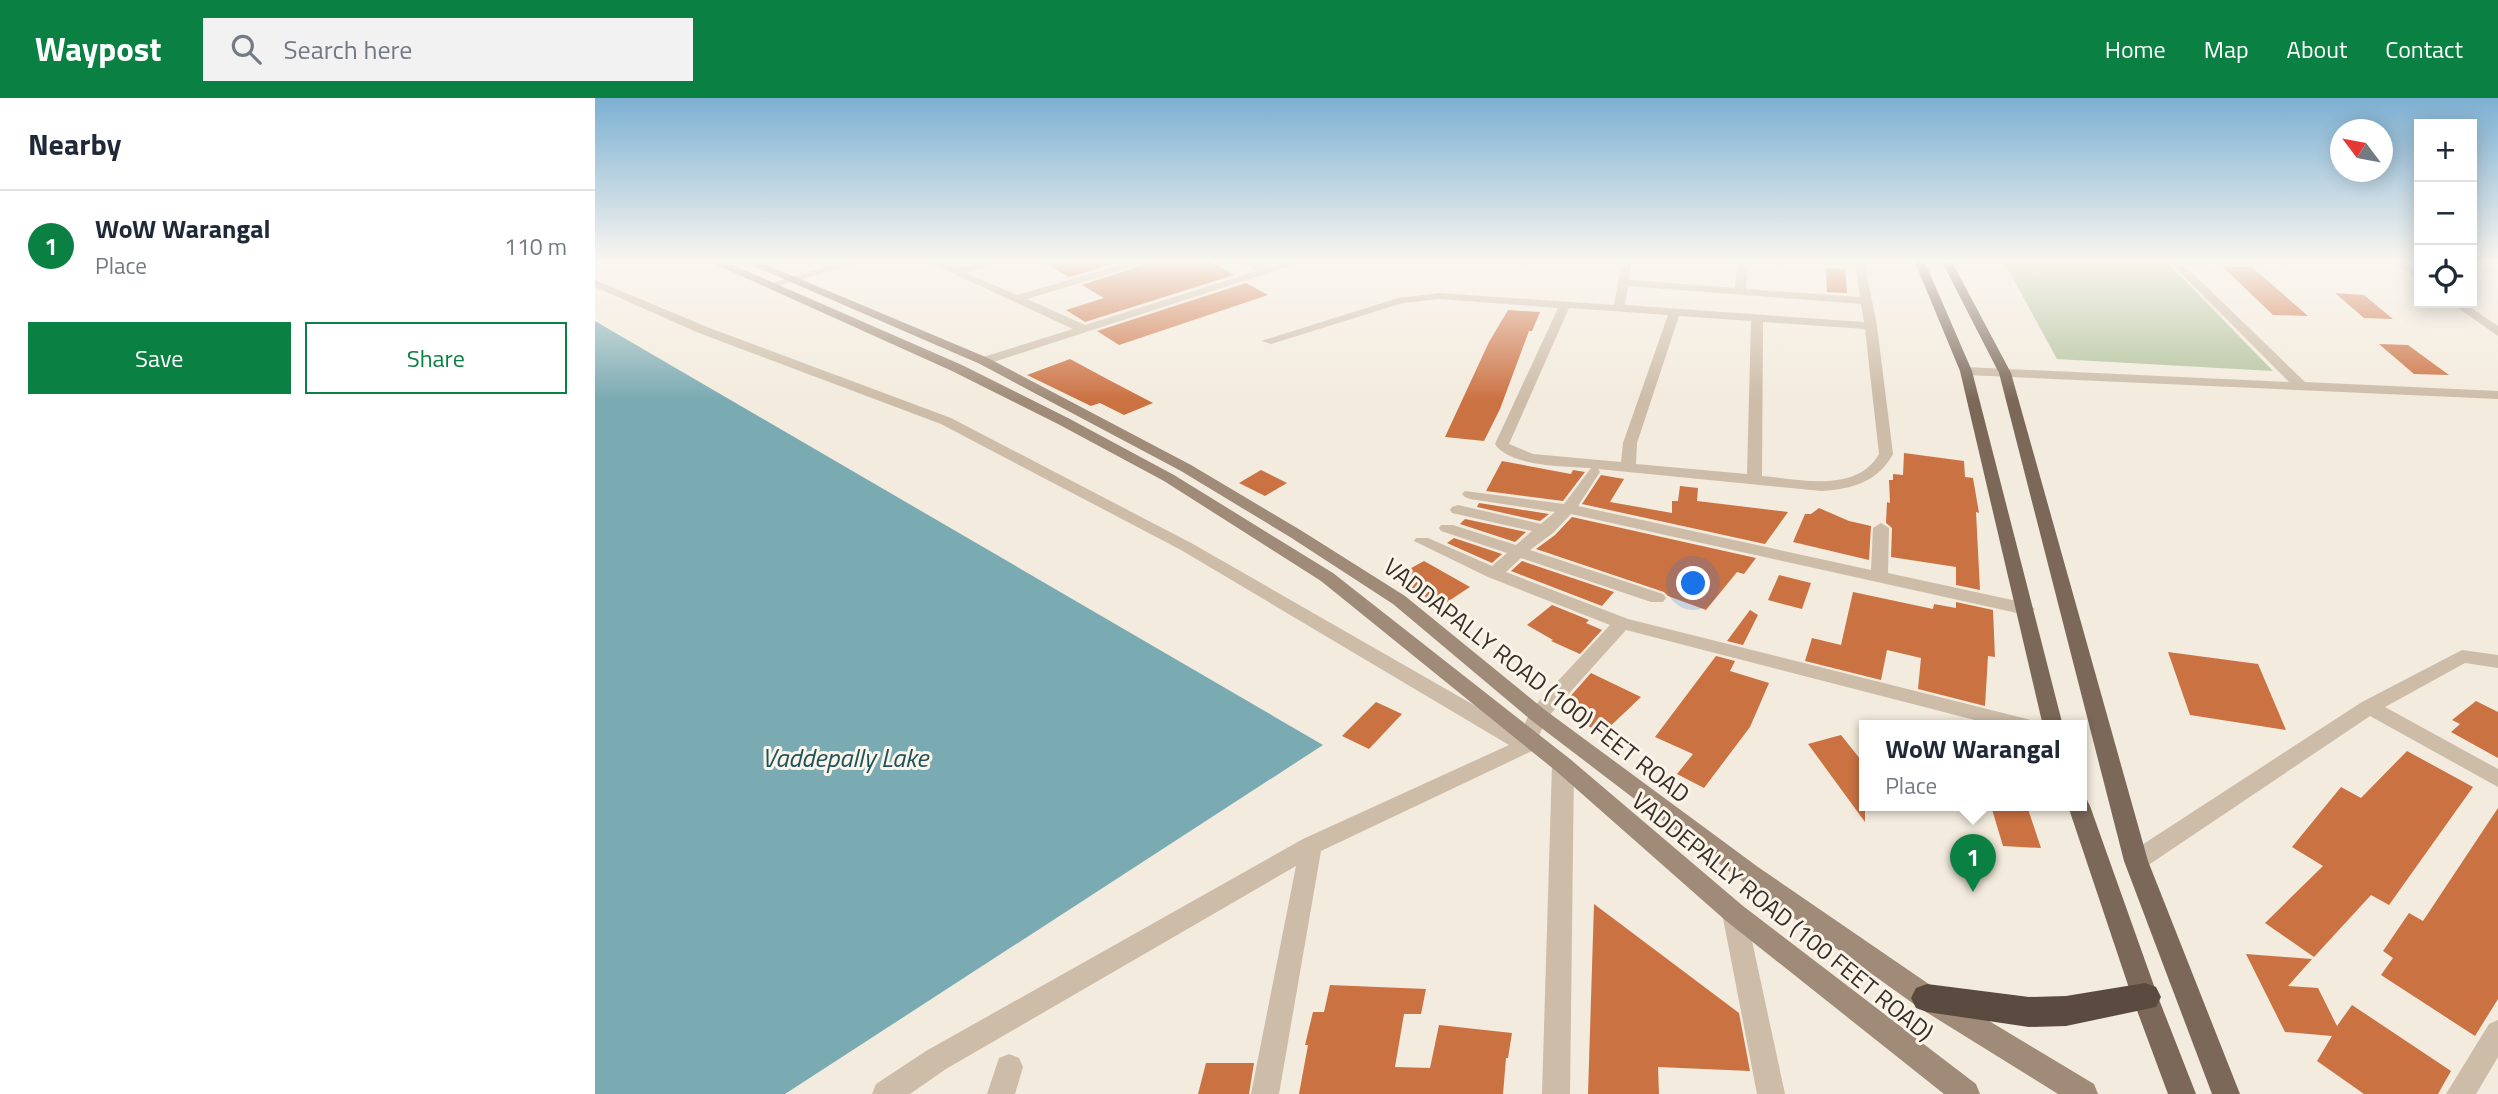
<!DOCTYPE html>
<meta charset="utf-8">
<style>
:root{--surface:#fff;--page:#f2f2f3;--text:#1f2937;--muted:#747a83;--line:#e0e1e3;--accent:#0b8043}
body{margin:0;font-family:"Titillium Web",sans-serif;background:var(--page);color:var(--text)}
.controls{position:absolute;right:21px;top:21px;display:grid;overflow:hidden;border-radius:0px;box-shadow:0 4px 18px #0003}
.controls button{width:63px;height:63px;display:grid;place-items:center;padding:0;border:0;border-bottom:2px solid var(--line);background:var(--surface);color:var(--text);font:35px sans-serif}
.compass{position:absolute;left:1735px;top:21px;width:63px;height:63px;border-radius:50%;background:var(--surface);box-shadow:0 4px 18px #0003;rotate:302deg}
.you{position:absolute;left:1099px;top:486px;width:24px;height:24px;margin:-18px;border:5px solid #fff;border-radius:50%;background:#1a73e8;box-shadow:0 0 0 10px #1a73e833}
.badge{display:grid;place-items:center;width:46px;height:46px;border-radius:50%;background:var(--accent);color:#fff;font-size:23px;font-weight:700}
.pin{position:absolute;translate:-50% -58px;filter:drop-shadow(0 2px 4px #0008)}
.pin::after{content:'';position:absolute;top:37px;width:24px;height:21px;background:inherit;clip-path:polygon(0 0,100% 0,50% 100%)}
.popup{position:absolute;left:1264px;top:622px;width:228px;height:91px;box-sizing:border-box;display:grid;place-content:center;border-radius:0px;background:var(--surface);filter:drop-shadow(0 2px 5px #0005);font-size:23px;white-space:nowrap;color:var(--muted)}
.popup b{font-size:26px;color:var(--text)}
.popup::after{content:'';position:absolute;left:50%;top:100%;margin-left:-14px;border:14px solid transparent;border-top-color:var(--surface)}
.list{margin:0;padding:0;list-style:none}
h2{display:flex;justify-content:space-between;align-items:center;height:91px;margin:0;padding:0 28px;font-size:30px}
h2 small{font-size:23px;font-weight:400;color:var(--muted)}
.list li{display:grid;grid-template-columns:46px 1fr auto;gap:21px;align-items:center;box-sizing:border-box;height:112px;padding:0 28px;border-top:2px solid var(--line)}
.list b{display:block;font-size:26px;white-space:nowrap}
.list p{margin:0;font-size:23px;white-space:nowrap;color:var(--muted)}
.list em{font-size:23px;font-style:normal;color:var(--muted)}
.actions{display:flex;gap:14px;padding:21px 28px}
.actions a{flex:1;padding:16px 0;border:2px solid var(--accent);border-radius:0px;text-align:center;font-size:24px;color:var(--accent)}
.actions .main{background:var(--accent);color:#fff}
.icon{flex:none;width:38px;height:38px;fill:none;stroke:currentColor;stroke-width:2;stroke-linecap:round;stroke-linejoin:round}
.map{position:relative;flex:none;width:1903px;height:996px;overflow:hidden}
header{display:flex;align-items:center;gap:42px;box-sizing:border-box;height:98px;padding:0 35px;background:var(--accent);color:#fff}
header strong{font-size:33px}
nav{display:flex;gap:38px;margin-inline-start:auto;font-size:24px}
.search{width:490px;height:63px;background:var(--page);display:flex;align-items:center;gap:18px;box-sizing:border-box;padding:0 24px;border-radius:0px;color:var(--muted);font-size:26px}
main{display:flex}
aside{flex:1;background:var(--surface)}
.map>svg:first-child{display:block}
</style>
<header>
<strong>Waypost</strong>
<div class="search"><svg class="icon" aria-label="search" viewBox="0 0 24 24"><circle cx="10" cy="10" r="6"/><path d="M15 15l6 6"/></svg>Search here</div>
<nav><a>Home</a><a>Map</a><a>About</a><a>Contact</a></nav>
</header>
<main>
<aside>
<h2>Nearby<small></small></h2>
<ul class="list">
<li><span class="badge">1</span><div><b>WoW Warangal</b><p>Place</p></div><em>110 m</em></li>
</ul>
<div class="actions"><a class="main">Save</a><a>Share</a></div>
</aside>
<div class="map">
<svg width="1903" height="996" viewBox="0 0 1903 996">
<rect width="100%" height="100%" fill="#f3ebdd"/>
<path fill="#b2c39c" d="M 1408,162 L 1570,162 L 1678,273 L 1462,261 Z"/>
<path fill="#7aaab2" d="M 0,223 L 728,647 L 190,996 L 0,996 Z"/>
<g fill="#cb7243">
<path d="M 445,162 L 532,162 L 474,179 Z"/>
<path d="M 563,162 L 613,162 L 639,177 L 490,224 L 471,212 L 509,200 L 487,187 Z"/>
<path d="M 1627,168 L 1657,169 L 1713,218 L 1678,217 Z"/>
<path d="M 1231,170 L 1250,171 L 1252,195 L 1232,194 Z"/>
<path d="M 651,185 L 673,197 L 524,247 L 502,233 Z"/>
<path d="M 1740,195 L 1769,197 L 1798,221 L 1769,220 Z"/>
<path d="M 913,212 L 945,214 L 937,233 L 934,233 L 905,311 L 889,343 L 850,339 L 894,244 Z"/>
<path d="M 1784,246 L 1813,247 L 1854,277 L 1819,276 Z"/>
<path d="M 475,261 L 514,282 L 558,305 L 529,317 L 505,305 L 496,308 L 432,277 Z"/>
<path d="M 1309,355 L 1369,363 L 1370,379 L 1378,380 L 1384,415 L 1381,414 L 1385,492 L 1361,487 L 1361,469 L 1296,459 L 1297,430 L 1291,425 L 1292,404 L 1295,405 L 1294,382 L 1298,382 L 1298,376 L 1308,377 Z"/>
<path d="M 907,363 L 976,376 L 978,372 L 990,374 L 968,403 L 891,393 Z"/>
<path d="M 666,372 L 692,385 L 670,398 L 644,385 Z"/>
<path d="M 1006,377 L 1029,381 L 1015,404 L 1077,415 L 1077,403 L 1083,403 L 1085,388 L 1103,390 L 1102,403 L 1193,414 L 1170,446 L 987,406 Z"/>
<path d="M 884,405 L 954,416 L 945,423 L 882,409 Z"/>
<path d="M 1224,410 L 1254,423 L 1276,428 L 1274,462 L 1198,444 L 1210,416 L 1216,416 Z"/>
<path d="M 977,419 L 1161,460 L 1149,476 L 1142,474 L 1111,512 L 1073,498 L 1069,494 L 941,451 L 960,437 Z"/>
<path d="M 870,421 L 931,434 L 920,444 L 865,426 Z"/>
<path d="M 859,440 L 907,456 L 897,465 L 852,445 Z"/>
<path d="M 829,463 L 875,489 L 846,508 L 798,480 Z"/>
<path d="M 927,463 L 1019,494 L 1007,508 L 916,473 Z"/>
<path d="M 1184,477 L 1216,485 L 1207,511 L 1173,502 Z"/>
<path d="M 1258,494 L 1338,511 L 1339,506 L 1361,510 L 1361,504 L 1398,512 L 1400,559 L 1393,558 L 1390,608 L 1323,591 L 1326,560 L 1292,552 L 1286,582 L 1210,563 L 1217,540 L 1246,547 Z"/>
<path d="M 957,507 L 994,522 L 991,525 L 1007,532 L 985,556 L 956,543 L 958,542 L 932,527 Z"/>
<path d="M 1155,512 L 1163,517 L 1148,547 L 1132,543 Z"/>
<path d="M 1573,554 L 1663,566 L 1691,632 L 1595,617 Z"/>
<path d="M 1121,558 L 1140,563 L 1135,573 L 1174,585 L 1155,629 L 1109,690 L 1082,676 L 1098,656 L 1060,639 Z"/>
<path d="M 996,575 L 1046,599 L 1007,636 L 983,622 L 993,613 L 972,602 Z"/>
<path d="M 1881,603 L 1903,614 L 1903,660 L 1856,634 L 1865,626 L 1857,622 Z"/>
<path d="M 781,604 L 807,616 L 774,651 L 747,638 Z"/>
<path d="M 1246,637 L 1270,667 L 1270,724 L 1213,646 Z"/>
<path d="M 1812,653 L 1878,689 L 1794,807 L 1776,797 L 1719,859 L 1670,825 L 1728,768 L 1697,749 L 1746,689 L 1766,700 Z"/>
<path d="M 1396,708 L 1432,708 L 1446,750 L 1408,748 Z"/>
<path d="M 1903,710 L 1903,901 L 1880,938 L 1786,877 L 1798,860 L 1788,853 L 1814,815 L 1828,823 Z"/>
<path d="M 999,806 L 1144,915 L 1155,973 L 1063,969 L 1064,996 L 993,996 Z"/>
<path d="M 1651,856 L 1717,861 L 1693,888 L 1723,890 L 1742,928 L 1757,907 L 1856,973 L 1843,996 L 1769,996 L 1722,963 L 1737,938 L 1690,934 Z"/>
<path d="M 735,887 L 831,891 L 826,916 L 809,916 L 800,969 L 835,970 L 844,927 L 917,935 L 913,960 L 911,960 L 908,996 L 704,996 L 713,947 L 710,947 L 718,914 L 729,914 Z"/>
<path d="M 611,965 L 659,965 L 654,996 L 603,996 Z"/>
</g>
<g fill="none" stroke-linecap="round" stroke-linejoin="round">
<g fill="#ccbca8" fill-rule="evenodd">
<path d="M 255,162 L 273,162 L 176,190 L 170,187 Z"/>
<path d="M 329,162 L 344,162 L 362,170 L 393,162 L 411,162 L 371,175 L 422,197 L 543,162 L 561,162 L 432,201 L 490,227 L 662,173 L 645,162 L 658,162 L 672,170 L 696,162 L 713,162 L 389,267 L 385,266 L 385,260 L 478,231 Z"/>
<path d="M 1027,162 L 1037,162 L 1034,182 L 1140,190 L 1143,162 L 1153,162 L 1151,191 L 1265,199 L 1259,162 L 1269,162 L 1282,228 L 1298,356 C 1283,384 1257,391 1227,393 L 1003,371 L 1005,374 L 983,408 L 1276,472 L 1278,430 L 1286,425 L 1294,430 L 1293,475 L 1431,505 L 1440,511 L 1431,517 L 976,416 L 958,435 L 935,452 L 1068,496 L 1071,500 L 1068,504 L 1056,504 L 926,460 L 911,474 L 1033,521 L 1432,621 L 1439,623 L 1442,628 L 1403,628 L 1031,532 L 952,620 L 937,653 L 726,753 L 684,996 L 656,996 L 701,768 L 351,971 L 315,996 L 277,996 L 281,986 L 331,953 L 708,741 L 914,647 L 586,452 L 346,326 L 104,235 L 0,189 L 0,182 L 112,229 L 356,320 L 598,446 L 926,634 L 936,612 L 1015,527 L 893,479 L 819,443 L 821,440 L 833,440 L 897,468 L 912,455 L 846,433 L 844,430 L 846,427 L 858,427 L 921,447 L 937,433 L 857,415 L 855,412 L 857,409 L 863,407 L 946,426 L 960,414 L 875,401 L 870,399 L 867,396 L 870,393 L 969,406 L 996,370 C 970,368 915,369 900,346 L 963,210 L 844,201 L 808,205 L 676,246 L 666,243 L 803,200 L 844,195 L 1019,207 ZM 1033,188 L 1266,206 L 1269,224 L 1030,207 ZM 974,210 L 1073,217 L 1028,345 L 1026,364 L 938,356 L 914,346 ZM 1084,218 L 1156,223 L 1152,376 L 1041,366 L 1042,345 ZM 1168,224 L 1270,231 L 1284,356 C 1261,396 1204,381 1167,378 Z"/>
<path d="M 1573,162 L 1633,162 L 1628,165 L 1590,168 L 1710,284 L 1903,293 L 1903,301 L 1371,277 L 1365,273 L 1371,269 L 1694,284 Z"/>
<path d="M 1796,162 L 1808,162 L 1824,174 L 1824,182 Z"/>
<path d="M 1856,205 L 1869,205 L 1903,228 L 1903,238 Z"/>
<path d="M 1867,552 L 1903,557 L 1903,570 L 1870,565 L 1790,609 L 1903,671 L 1903,689 L 1775,618 L 1549,770 L 1541,773 L 1533,770 L 1529,763 L 1533,756 L 1767,604 Z"/>
<path d="M 968,659 L 975,661 L 979,667 L 975,996 L 947,996 L 957,667 L 961,661 Z"/>
<path d="M 1139,805 L 1148,808 L 1151,815 L 1190,996 L 1162,996 L 1127,815 L 1130,808 Z"/>
<path d="M 1903,922 L 1903,959 L 1881,996 L 1851,996 L 1894,926 Z"/>
<path d="M 414,956 L 424,960 L 428,969 L 420,996 L 392,996 L 404,960 Z"/>
</g>
<g fill="#a08b79" fill-rule="evenodd">
<path d="M 111,162 L 126,162 L 367,267 L 473,320 L 579,377 L 738,475 L 975,661 L 1148,808 L 1381,986 L 1385,996 L 1349,996 L 1130,822 L 961,673 L 726,483 L 569,383 L 463,326 L 357,273 Z"/>
<path d="M 145,162 L 160,162 L 393,260 L 596,367 L 707,433 L 810,498 L 950,612 L 1163,769 L 1341,891 L 1499,986 L 1503,996 L 1463,996 L 1323,909 L 1147,783 L 936,622 L 798,506 L 695,439 L 586,373 L 385,266 Z"/>
</g>
<g fill="#7b6859" fill-rule="evenodd">
<path d="M 1319,162 L 1329,162 L 1377,273 L 1468,628 L 1448,628 L 1365,273 Z"/>
<path d="M 1346,162 L 1356,162 L 1416,275 L 1553,763 L 1645,996 L 1617,996 L 1529,763 L 1404,275 Z"/>
<path d="M 1486,700 L 1492,702 L 1495,708 L 1563,899 L 1601,996 L 1573,996 L 1537,899 L 1473,708 L 1486,708 Z"/>
</g>
<path fill="#5a4a3f" fill-rule="evenodd" d="M 1550,885 L 1561,889 L 1566,899 L 1561,909 L 1471,928 L 1434,929 L 1332,914 L 1321,910 L 1316,900 L 1321,890 L 1332,886 L 1434,899 L 1471,898 Z"/>
</g>
<linearGradient id="sky" x2="0" y2="1"><stop stop-color="#7cb0d2"/><stop offset="0.54" stop-color="#faf6f0"/><stop offset="1" stop-color="#faf6f0" stop-opacity="0"/></linearGradient>
<rect width="1903" height="302" fill="url(#sky)"/>
<g text-anchor="middle" dominant-baseline="central" stroke-width="6" stroke-linejoin="round" paint-order="stroke">
<g font-size="24" fill="#392f28" stroke="#fbf4e9">
<text transform="translate(942 582) rotate(38)">VADDAPALLY ROAD (100) FEET ROAD</text>
<text transform="translate(1188 818) rotate(39)">VADDEPALLY ROAD (100 FEET ROAD)</text>
</g>
<g font-size="26" font-style="italic" fill="#1c525c" stroke="#fbf4e9">
<text x="250" y="659">Vaddepally Lake</text>
</g>
</g>
</svg>
<div class="controls">
<button>+</button>
<button>−</button>
<button><svg class="icon" aria-label="locate" viewBox="0 0 24 24"><circle cx="12" cy="12" r="6"/><path d="M12 2v4M12 18v4M2 12h4M18 12h4"/></svg></button>
</div>
<svg class="compass" viewBox="-18 -18 36 36"><path d="M0-13l5 13h-10z" fill="#e53935"/><path d="M0 13l5-13h-10z" fill="#747a83"/></svg>
<div class="you"></div>
<div class="pin badge" style="left:1378px;top:794px">1</div>
<div class="popup"><b>WoW Warangal</b>Place</div>
</div>
</main>
